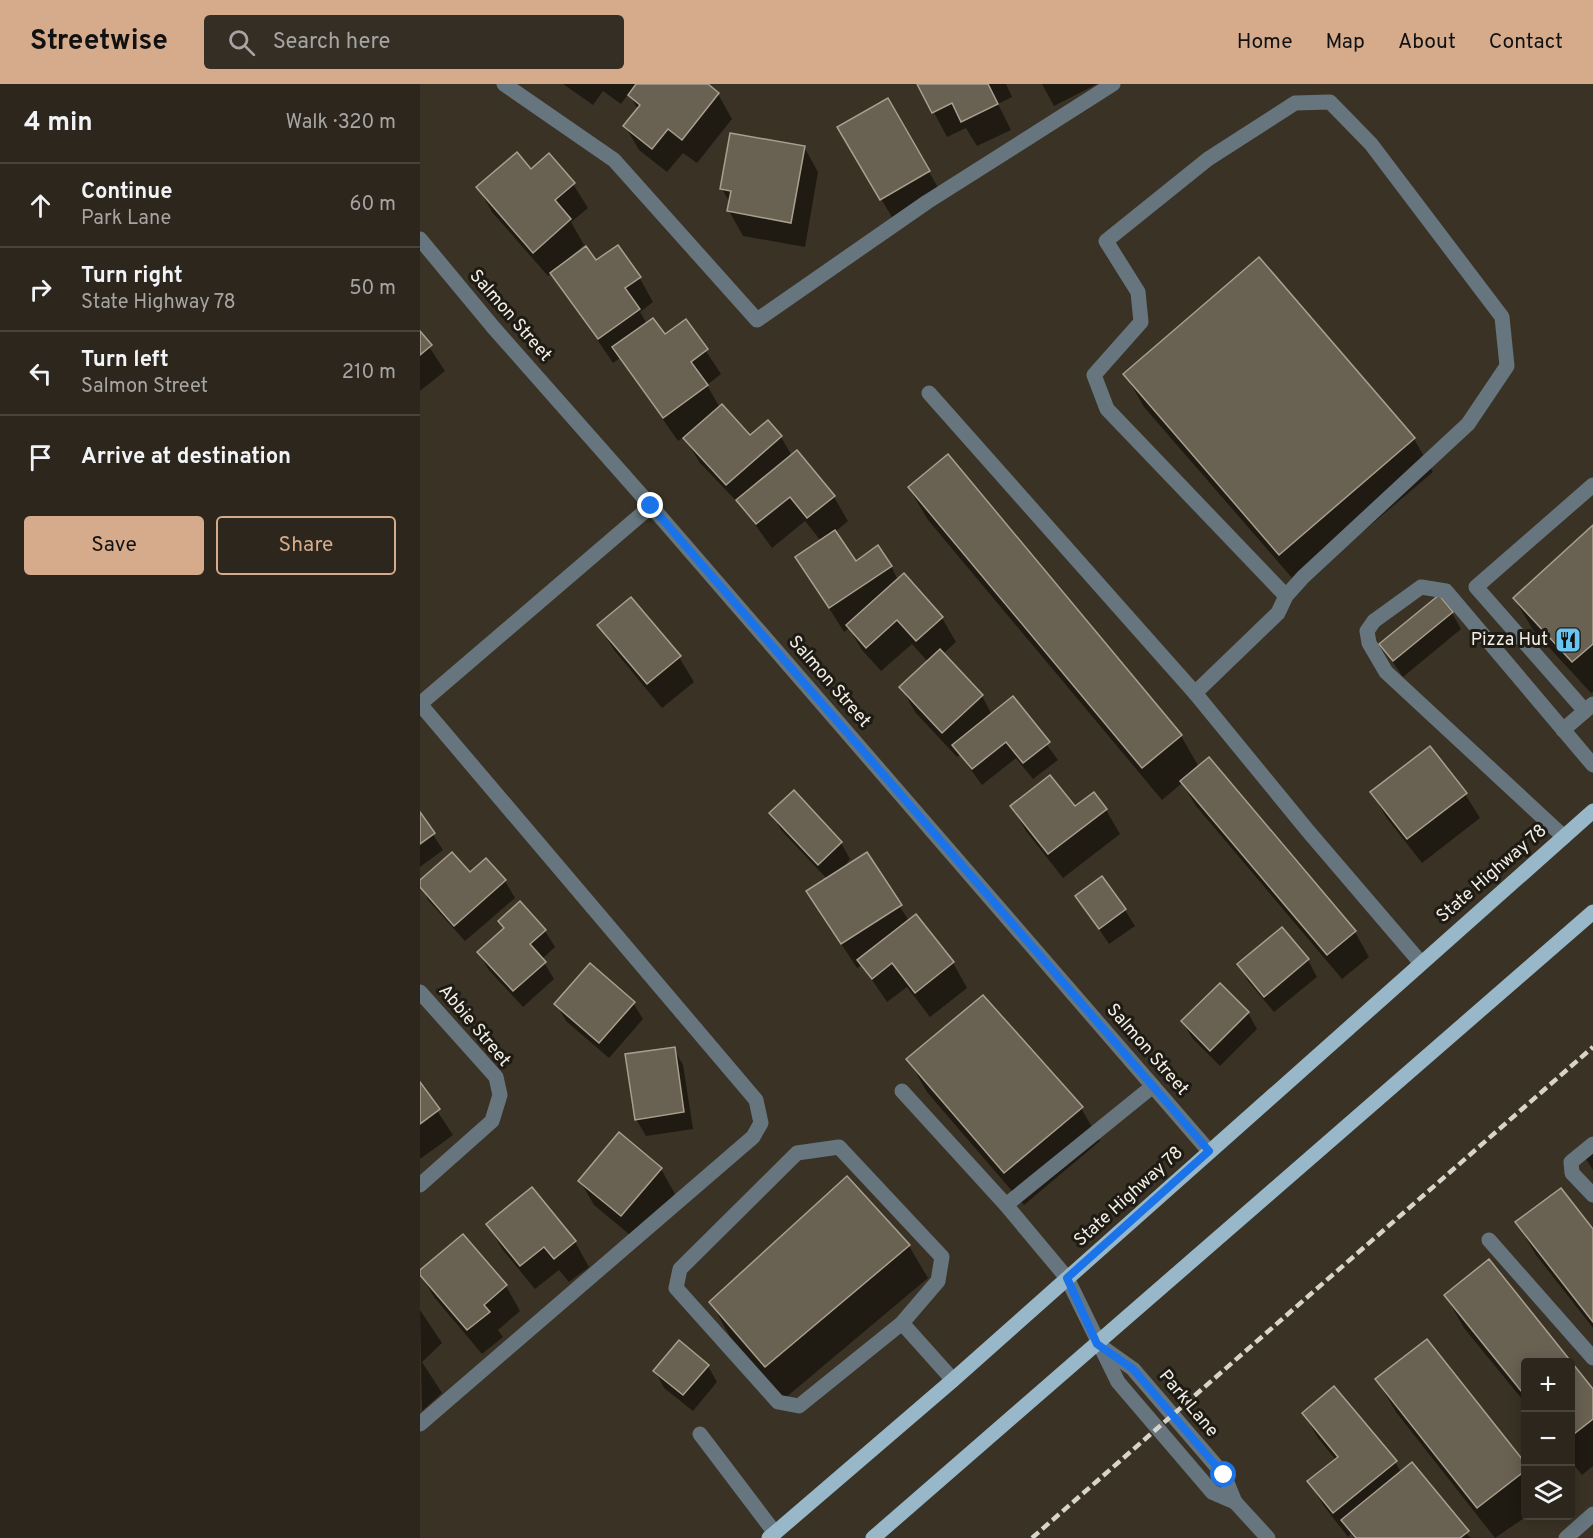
<!DOCTYPE html>
<meta charset="utf-8">
<style>
:root{--surface:#2c261c;--page:#342e25;--text:#f1f3f6;--muted:#a6a5a3;--line:#48433b;--accent:#d6ab8b}
body{margin:0;font-family:Overpass,sans-serif;background:var(--page);color:var(--text)}
.controls{position:absolute;right:18px;bottom:18px;display:grid;overflow:hidden;border-radius:6px;box-shadow:0 3px 15px #0003}
.controls button{width:54px;height:54px;display:grid;place-items:center;padding:0;border:0;border-bottom:2px solid var(--line);background:var(--surface);color:var(--text);font:30px sans-serif}
.stop{position:absolute;width:18px;height:18px;margin:-14px;border:4px solid #1a73e8;border-radius:50%;background:#fff}
.stop.end{background:#1a73e8;border-color:#fff;box-shadow:0 2px 6px #0008}
.list{margin:0;padding:0;list-style:none}
h2{display:flex;justify-content:space-between;align-items:center;height:78px;margin:0;padding:0 24px;font-size:26px}
h2 small{font-size:20px;font-weight:400;color:var(--muted)}
.list li{display:grid;grid-template-columns:39px 1fr auto;gap:18px;align-items:center;box-sizing:border-box;height:84px;padding:0 24px;border-top:2px solid var(--line)}
.list b{display:block;font-size:22px;white-space:nowrap}
.list p{margin:0;font-size:20px;white-space:nowrap;color:var(--muted)}
.list em{font-size:20px;font-style:normal;color:var(--muted)}
.actions{display:flex;gap:12px;padding:18px 24px}
.actions a{flex:1;padding:14px 0;border:2px solid var(--accent);border-radius:6px;text-align:center;font-size:21px;color:var(--accent)}
.actions .main{background:var(--accent);color:#111}
.icon{flex:none;width:33px;height:33px;fill:none;stroke:currentColor;stroke-width:2;stroke-linecap:round;stroke-linejoin:round}
.map{position:relative;flex:none;width:1173px;height:1454px;overflow:hidden}
header{display:flex;align-items:center;gap:36px;box-sizing:border-box;height:84px;padding:0 30px;background:var(--accent);color:#111}
header strong{font-size:28px}
nav{display:flex;gap:33px;margin-inline-start:auto;font-size:21px}
.search{width:420px;height:54px;background:var(--page);display:flex;align-items:center;gap:15px;box-sizing:border-box;padding:0 21px;border-radius:6px;color:var(--muted);font-size:22px}
main{display:flex}
aside{flex:1;background:var(--surface)}
.map>svg:first-child{display:block}
</style>
<header>
<strong>Streetwise</strong>
<div class="search"><svg class="icon" aria-label="search" viewBox="0 0 24 24"><circle cx="10" cy="10" r="6"/><path d="M15 15l6 6"/></svg>Search here</div>
<nav><a>Home</a><a>Map</a><a>About</a><a>Contact</a></nav>
</header>
<main>
<aside>
<h2>4 min<small>Walk · 320 m</small></h2>
<ul class="list">
<li><svg class="icon" aria-label="ahead" viewBox="0 0 24 24"><path d="M12 20V5M6 11l6-6 6 6"/></svg><div><b>Continue</b><p>Park Lane</p></div><em>60 m</em></li>
<li><svg class="icon" aria-label="right" viewBox="0 0 24 24"><path d="M7 20v-9h11M14 6l5 5-5 5"/></svg><div><b>Turn right</b><p>State Highway 78</p></div><em>50 m</em></li>
<li><svg class="icon" aria-label="left" viewBox="0 0 24 24"><path d="M17 20v-9H6M10 6l-5 5 5 5"/></svg><div><b>Turn left</b><p>Salmon Street</p></div><em>210 m</em></li>
<li><svg class="icon" aria-label="arrive" viewBox="0 0 24 24"><path d="M6 21V4h12l-3 4 3 4H6"/></svg><div><b>Arrive at destination</b></div></li>
</ul>
<div class="actions"><a class="main">Save</a><a>Share</a></div>
</aside>
<div class="map">
<svg width="1173" height="1454" viewBox="0 0 1173 1454">
<rect width="100%" height="100%" fill="#3a3325"/>
<g fill="#0007">
<path d="M 143,0 L 286,0 L 298,10 L 312,35 L 277,79 L 263,69 L 247,88 L 219,66 L 205,42 L 218,26 L 209,9 L 201,20 L 183,7 L 173,21 Z"/>
<path d="M 499,0 L 586,0 L 592,13 L 578,20 L 591,46 L 557,62 L 546,44 L 527,53 Z"/>
<path d="M 622,0 L 677,0 L 634,22 Z"/>
<path d="M 467,16 L 523,112 L 476,140 L 419,44 Z"/>
<path d="M 384,63 L 398,88 L 385,163 L 323,152 L 309,127 L 310,119 L 302,105 Z"/>
<path d="M 110,87 L 153,100 L 168,124 L 151,138 L 164,161 L 149,174 L 151,176 L 176,178 L 219,193 L 233,218 L 220,228 L 227,240 L 245,252 L 266,237 L 301,290 L 287,301 L 300,324 L 330,353 L 361,353 L 372,372 L 414,413 L 428,437 L 415,448 L 436,479 L 471,482 L 478,496 L 522,534 L 536,558 L 523,570 L 562,612 L 572,631 L 593,615 L 638,676 L 613,695 L 596,674 L 562,701 L 540,671 L 537,673 L 495,628 L 481,603 L 508,578 L 492,560 L 461,587 L 442,566 L 429,544 L 424,548 L 377,473 L 401,457 L 385,437 L 352,464 L 323,424 L 280,379 L 264,353 L 258,357 L 200,274 L 193,279 L 132,189 L 128,192 L 72,128 L 58,103 Z"/>
<path d="M 839,176 L 994,355 L 1013,388 L 879,502 L 724,323 L 705,290 Z"/>
<path d="M 0,249 L 25,287 L 0,307 Z"/>
<path d="M 527,372 L 761,652 L 779,683 L 935,848 L 949,873 L 922,895 L 776,722 L 762,699 L 742,716 L 508,436 L 489,404 Z"/>
<path d="M 1173,443 L 1173,608 L 1171,609 L 1113,546 L 1094,514 Z"/>
<path d="M 1032,529 L 1041,545 L 983,593 L 961,561 Z"/>
<path d="M 179,541 L 259,573 L 274,598 L 242,624 L 194,566 Z"/>
<path d="M 952,709 L 1045,710 L 1060,734 L 1002,779 L 966,733 Z"/>
<path d="M 592,722 L 686,726 L 700,750 L 643,794 L 606,747 Z"/>
<path d="M 351,729 L 421,759 L 430,775 L 421,787 L 446,770 L 489,837 L 496,832 L 533,879 L 547,904 L 510,933 L 487,903 L 467,918 L 442,881 L 437,884 L 403,832 L 407,795 L 361,746 Z"/>
<path d="M 0,731 L 23,766 L 0,783 Z"/>
<path d="M 66,776 L 85,797 L 95,814 L 45,857 L 8,816 L 0,798 L 49,791 Z"/>
<path d="M 657,812 L 705,826 L 715,842 L 689,860 Z"/>
<path d="M 100,819 L 125,847 L 135,863 L 122,875 L 134,895 L 103,923 L 68,885 L 59,868 L 85,845 Z"/>
<path d="M 862,845 L 888,876 L 897,893 L 854,928 L 828,897 L 819,880 Z"/>
<path d="M 213,919 L 223,935 L 189,974 L 146,937 L 136,920 Z"/>
<path d="M 828,929 L 837,945 L 800,982 L 772,954 L 763,938 Z"/>
<path d="M 254,965 L 263,981 L 273,1045 L 226,1052 L 216,1035 Z"/>
<path d="M 488,975 L 661,1024 L 680,1057 L 604,1121 L 507,1008 Z"/>
<path d="M 0,1001 L 33,1051 L 0,1075 Z"/>
<path d="M 199,1050 L 241,1085 L 255,1110 L 216,1156 L 174,1121 L 160,1097 Z"/>
<path d="M 1173,1069 L 1173,1086 L 1166,1075 Z"/>
<path d="M 427,1094 L 489,1162 L 508,1194 L 364,1315 L 309,1251 L 291,1218 Z"/>
<path d="M 1097,1139 L 1173,1148 L 1173,1244 L 1116,1171 Z"/>
<path d="M 68,1140 L 155,1158 L 169,1183 L 149,1198 L 139,1186 L 115,1205 L 82,1165 Z"/>
<path d="M 43,1152 L 86,1202 L 100,1227 L 78,1246 L 83,1253 L 62,1270 L 14,1213 L 0,1189 Z"/>
<path d="M 1069,1178 L 1150,1278 L 1106,1278 L 1106,1320 L 1044,1244 L 1025,1211 Z"/>
<path d="M 0,1226 L 22,1259 L 2,1278 L 22,1309 L 2,1327 Z"/>
<path d="M 1150,1279 L 1173,1307 L 1173,1382 L 1162,1391 L 1150,1376 Z"/>
<path d="M 288,1282 L 297,1298 L 273,1327 L 244,1304 L 235,1287 Z"/>
<path d="M 957,1296 L 1106,1382 L 1107,1432 L 1075,1454 L 976,1328 Z"/>
<path d="M 884,1330 L 975,1378 L 981,1388 L 1051,1454 L 934,1454 L 931,1450 L 928,1453 L 904,1422 L 889,1398 L 916,1376 L 898,1354 Z"/>
</g>
<g fill="#696152" stroke="#a89f8f" stroke-width="1.5">
<path d="M 216,0 L 288,0 L 299,9 L 262,56 L 248,45 L 232,65 L 203,42 L 220,21 L 208,11 Z"/>
<path d="M 497,0 L 568,0 L 578,20 L 541,38 L 532,19 L 512,29 Z"/>
<path d="M 468,14 L 510,87 L 460,116 L 417,43 Z"/>
<path d="M 310,49 L 385,62 L 371,139 L 307,127 L 311,107 L 300,105 Z"/>
<path d="M 97,68 L 111,85 L 129,69 L 155,99 L 135,116 L 151,135 L 113,169 L 56,103 Z"/>
<path d="M 198,161 L 221,193 L 205,204 L 220,225 L 178,255 L 130,189 L 166,162 L 176,176 Z"/>
<path d="M 839,173 L 995,354 L 859,471 L 703,290 Z"/>
<path d="M 233,234 L 245,250 L 266,235 L 288,265 L 271,278 L 288,301 L 243,334 L 192,263 Z"/>
<path d="M 0,247 L 12,261 L 0,271 Z"/>
<path d="M 302,320 L 330,351 L 348,336 L 362,352 L 306,401 L 263,354 Z"/>
<path d="M 377,366 L 415,412 L 387,434 L 370,413 L 336,440 L 316,416 Z"/>
<path d="M 528,370 L 762,651 L 722,684 L 488,403 Z"/>
<path d="M 1173,441 L 1173,560 L 1152,578 L 1093,514 Z"/>
<path d="M 415,446 L 436,477 L 458,461 L 472,482 L 409,524 L 375,473 Z"/>
<path d="M 484,489 L 523,533 L 496,557 L 477,536 L 446,564 L 426,541 Z"/>
<path d="M 1019,511 L 1033,528 L 973,577 L 959,560 Z"/>
<path d="M 211,513 L 261,572 L 227,600 L 177,541 Z"/>
<path d="M 520,565 L 563,611 L 522,649 L 479,603 Z"/>
<path d="M 593,612 L 630,658 L 603,679 L 586,658 L 552,685 L 532,661 Z"/>
<path d="M 1010,662 L 1047,709 L 987,755 L 950,708 Z"/>
<path d="M 789,673 L 936,847 L 907,871 L 760,697 Z"/>
<path d="M 630,691 L 655,722 L 674,708 L 687,725 L 628,770 L 590,722 Z"/>
<path d="M 374,706 L 422,758 L 398,781 L 349,729 Z"/>
<path d="M 0,728 L 15,749 L 0,760 Z"/>
<path d="M 32,768 L 50,788 L 66,774 L 86,796 L 34,842 L 0,803 L 0,796 Z"/>
<path d="M 447,768 L 482,821 L 421,860 L 386,807 Z"/>
<path d="M 682,792 L 706,825 L 679,845 L 655,812 Z"/>
<path d="M 100,817 L 126,846 L 110,860 L 126,878 L 93,907 L 57,868 L 84,844 L 78,837 Z"/>
<path d="M 496,830 L 534,878 L 495,909 L 472,879 L 452,895 L 437,876 Z"/>
<path d="M 862,843 L 889,875 L 844,913 L 817,880 Z"/>
<path d="M 170,879 L 215,918 L 179,959 L 134,920 Z"/>
<path d="M 800,899 L 829,928 L 790,967 L 761,937 Z"/>
<path d="M 563,911 L 663,1023 L 584,1089 L 486,975 Z"/>
<path d="M 255,963 L 264,1028 L 215,1036 L 205,970 Z"/>
<path d="M 0,998 L 20,1025 L 0,1040 Z"/>
<path d="M 199,1048 L 242,1084 L 201,1132 L 158,1097 Z"/>
<path d="M 427,1092 L 490,1161 L 345,1283 L 289,1218 Z"/>
<path d="M 112,1103 L 156,1157 L 134,1175 L 124,1163 L 100,1182 L 66,1140 Z"/>
<path d="M 1141,1104 L 1173,1145 L 1173,1238 L 1095,1138 Z"/>
<path d="M 43,1150 L 87,1201 L 64,1221 L 70,1228 L 47,1246 L 0,1191 L 0,1186 Z"/>
<path d="M 1069,1175 L 1173,1305 L 1173,1335 L 1150,1353 L 1150,1278 L 1106,1278 L 1106,1313 L 1024,1211 Z"/>
<path d="M 1007,1255 L 1106,1380 L 1106,1386 L 1057,1424 L 955,1295 Z"/>
<path d="M 259,1256 L 289,1281 L 263,1311 L 233,1287 Z"/>
<path d="M 914,1302 L 977,1377 L 913,1429 L 887,1397 L 918,1373 L 882,1329 Z"/>
<path d="M 992,1378 L 1049,1447 L 1040,1454 L 936,1454 L 921,1436 Z"/>
</g>
<g fill="none" stroke-linecap="round" stroke-linejoin="round">
<g stroke="#67767e" stroke-width="15">
<path d="M 84,0 L 194,76 L 337,236 L 507,118 L 693,0"/>
<path d="M 509,309 L 775,609 L 888,747 L 1001,879"/>
<path d="M 1173,401 L 1056,503 L 1165,627 L 1173,620"/>
<path d="M 775,609 L 858,529 L 866,512 L 883,493 L 1048,340 L 1087,282 L 1082,233 L 951,60 L 910,18 L 875,19 L 788,75 L 686,157 L 718,208 L 721,238 L 674,291 L 687,325 L 866,512"/>
<path d="M 0,620 L 336,1016 L 341,1039 L 333,1053 L 0,1340"/>
<path d="M 0,620 L 231,422"/>
<path d="M 1143,646 L 1165,627"/>
<path d="M 1144,753 L 966,588 L 949,559 L 947,547 L 954,537 L 1001,503 L 1026,507 L 1173,681"/>
<path d="M 733,1002 L 586,1121 L 647,1194 L 698,1298 L 792,1408 L 815,1418"/>
<path d="M 482,1007 L 586,1121"/>
<path d="M 1173,1060 L 1151,1078 L 1152,1089 L 1173,1111"/>
<path d="M 1069,1156 L 1173,1274"/>
<path d="M 482,1239 L 518,1197 L 522,1173 L 419,1063 L 377,1069 L 260,1185 L 256,1204 L 358,1318 L 379,1322 L 482,1239 L 533,1296"/>
<path d="M 682,1263 L 713,1285 L 804,1391 L 815,1418"/>
<path d="M 280,1350 L 355,1449"/>
</g>
<g stroke="#67767e" stroke-width="15">
<path d="M 0,908 L 76,993 L 80,1011 L 72,1037 L 0,1101"/>
<path d="M 815,1418 L 848,1454"/>
<path d="M 1146,1454 L 1173,1430"/>
</g>
<path stroke="#67767e" stroke-width="15" d="M 0,155 L 73,243 L 231,422 L 789,1067"/>
<g stroke="#98b7c8" stroke-width="15">
<path d="M 349,1454 L 533,1296 L 1173,727"/>
<path d="M 453,1454 L 1173,828"/>
</g>
<path stroke="#d8d4ca" stroke-width="4.5" stroke-dasharray="9 4.5" stroke-linecap="butt" d="M 612,1454 L 1173,963"/>
</g>
<g fill="none" stroke-linecap="round" stroke-linejoin="round">
<path stroke="#1a73e8" stroke-width="8" d="M 231,422 L 789,1067 L 647,1194 L 677,1260 L 713,1285 L 804,1391"/>
</g>
<defs>
<g id="restaurant-square" transform="scale(1.35)"><rect x="-9" y="-9" width="18" height="18" rx="4" fill="#68c4f0" stroke="#1e1b15"/><path d="M-5-6h1v4h1v-4h1v4h1v-4h1v5L-1.5 .5V6h-2V.5L-5-1ZM5-6V6H3V1.5H1.5Q1.5-4 5-6Z" fill="#111"/></g>
</defs>
<g fill-rule="evenodd">
<use href="#restaurant-square" x="1148" y="556"/>
</g>
<g text-anchor="middle" dominant-baseline="central" stroke-width="6" stroke-linejoin="round" paint-order="stroke">
<g font-size="18" fill="#f3efe6" stroke="#1e1b15">
<text transform="translate(90 232) rotate(49)">Salmon Street</text>
<text transform="translate(409 598) rotate(49)">Salmon Street</text>
<text transform="translate(1072 790) rotate(-41)">State Highway 78</text>
<text transform="translate(54 942) rotate(50)">Abbie Street</text>
<text transform="translate(727 966) rotate(49)">Salmon Street</text>
<text transform="translate(709 1113) rotate(-42)">State Highway 78</text>
<text transform="translate(768 1320) rotate(50)">Park Lane</text>
</g>
<g font-size="18" fill="#f3efe6" stroke="#1e1b15" text-anchor="end">
<text x="1128" y="556">Pizza Hut</text>
</g>
</g>
</svg>
<div class="controls">
<button>+</button>
<button>−</button>
<button><svg class="icon" aria-label="layers" viewBox="0 0 24 24"><path d="M12 4l9 5-9 5-9-5zM3 14l9 5 9-5"/></svg></button>
</div>
<div class="stop" style="left:804px;top:1391px"></div>
<div class="stop end" style="left:231px;top:422px"></div>
</div>
</main>
